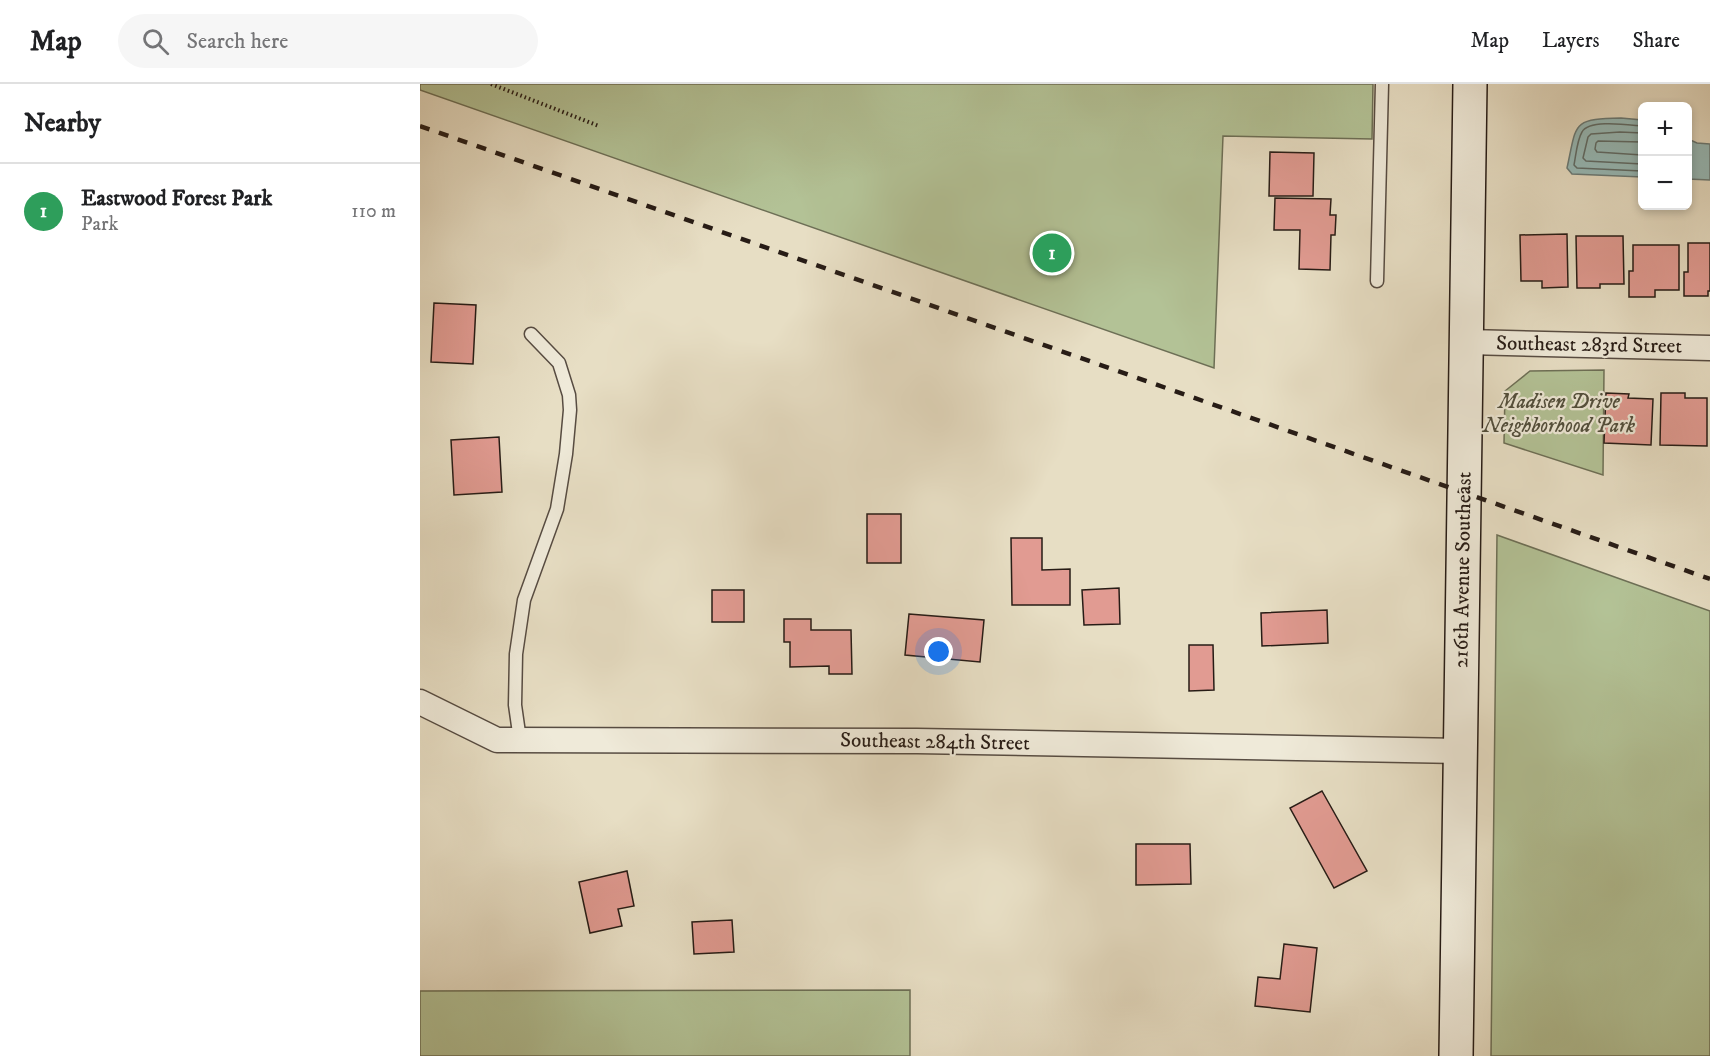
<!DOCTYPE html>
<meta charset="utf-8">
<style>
:root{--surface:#fff;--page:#f6f6f6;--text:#202124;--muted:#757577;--line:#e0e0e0;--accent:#ea580c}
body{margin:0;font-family:"IM FELL DW Pica",serif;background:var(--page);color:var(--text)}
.controls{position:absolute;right:18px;top:18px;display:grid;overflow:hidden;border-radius:9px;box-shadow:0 3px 9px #0003}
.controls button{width:54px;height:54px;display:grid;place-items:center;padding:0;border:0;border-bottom:2px solid var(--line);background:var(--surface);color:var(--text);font:30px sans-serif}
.you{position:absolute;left:519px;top:568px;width:21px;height:21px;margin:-15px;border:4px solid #fff;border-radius:50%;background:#1a73e8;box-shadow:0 0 0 9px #1a73e833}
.badge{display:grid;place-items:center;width:39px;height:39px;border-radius:50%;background:var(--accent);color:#fff;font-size:20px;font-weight:700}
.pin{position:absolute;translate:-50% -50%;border:3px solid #fff;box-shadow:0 2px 6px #0006}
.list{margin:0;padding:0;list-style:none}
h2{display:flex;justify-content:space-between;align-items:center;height:78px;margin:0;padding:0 24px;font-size:26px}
h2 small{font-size:20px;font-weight:400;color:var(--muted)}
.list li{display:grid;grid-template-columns:39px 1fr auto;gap:18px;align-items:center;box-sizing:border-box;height:96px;padding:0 24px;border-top:2px solid var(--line)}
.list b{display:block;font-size:22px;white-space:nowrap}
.list p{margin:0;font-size:20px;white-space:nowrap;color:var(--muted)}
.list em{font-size:20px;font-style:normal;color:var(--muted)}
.icon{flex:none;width:33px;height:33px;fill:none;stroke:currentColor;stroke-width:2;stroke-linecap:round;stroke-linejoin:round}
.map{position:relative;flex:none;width:1290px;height:972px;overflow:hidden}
header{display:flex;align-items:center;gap:36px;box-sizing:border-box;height:84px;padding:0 30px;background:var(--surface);border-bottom:2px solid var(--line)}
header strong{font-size:28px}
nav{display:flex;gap:33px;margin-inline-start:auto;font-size:21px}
.search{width:420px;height:54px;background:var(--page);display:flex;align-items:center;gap:15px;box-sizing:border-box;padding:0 21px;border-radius:33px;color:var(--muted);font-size:22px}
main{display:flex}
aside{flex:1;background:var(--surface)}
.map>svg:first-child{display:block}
</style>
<header>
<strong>Map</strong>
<div class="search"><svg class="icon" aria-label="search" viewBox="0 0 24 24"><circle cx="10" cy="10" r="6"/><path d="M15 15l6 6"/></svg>Search here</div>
<nav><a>Map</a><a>Layers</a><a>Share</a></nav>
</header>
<main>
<aside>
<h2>Nearby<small></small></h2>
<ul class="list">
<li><span class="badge" style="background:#2e9e5b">1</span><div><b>Eastwood Forest Park</b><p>Park</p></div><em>110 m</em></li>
</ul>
</aside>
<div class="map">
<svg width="1290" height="972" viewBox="0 0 1290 972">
<rect width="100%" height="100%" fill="#e7dec4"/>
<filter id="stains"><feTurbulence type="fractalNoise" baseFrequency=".00333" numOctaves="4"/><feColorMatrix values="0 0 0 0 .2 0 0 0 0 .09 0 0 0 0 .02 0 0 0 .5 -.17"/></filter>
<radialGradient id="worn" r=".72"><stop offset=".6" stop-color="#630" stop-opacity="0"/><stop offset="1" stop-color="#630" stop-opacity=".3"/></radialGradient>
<g fill="#b3c296" stroke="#6d6f56" stroke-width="1.5">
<path d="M 0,0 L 953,0 L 952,55 L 803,52 L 794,284 L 0,6 Z"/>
<path d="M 1184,286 L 1183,391 L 1084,359 L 1085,307 L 1110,287 Z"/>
<path d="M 1077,451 L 1290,527 L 1290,972 L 1071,972 Z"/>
<path d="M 490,906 L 490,972 L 0,972 L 0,907 Z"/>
</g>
<g fill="#97bbb9" stroke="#6a7b78" stroke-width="1.5">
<path d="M 1201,34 L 1222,36 L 1222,93 L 1152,90 L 1147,84 C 1157,39 1151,35 1201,34 Z"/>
<path d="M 1268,55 L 1277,59 L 1290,60 L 1290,96 L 1268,95 Z"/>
</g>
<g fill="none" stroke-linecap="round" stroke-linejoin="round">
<g stroke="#5f6c68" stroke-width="1.5">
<path d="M 1222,42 C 1209,41 1169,35 1162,48 C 1157,56 1156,71 1154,81 L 1157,84 L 1222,87"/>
<path d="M 1222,49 L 1200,48 L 1171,50 L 1168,53 L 1163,74 L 1166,77 L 1222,80"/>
<path d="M 1222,58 L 1178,57 L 1176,59 L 1175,65 L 1177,68 L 1222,71"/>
</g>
</g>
<g fill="#e19b92" stroke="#271c16" stroke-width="1.5">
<path d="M 850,68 L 894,69 L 893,112 L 849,112 Z"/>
<path d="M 855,114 L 911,115 L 910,131 L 916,131 L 915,151 L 911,151 L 910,186 L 879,185 L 880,146 L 854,146 Z"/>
<path d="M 1147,150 L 1148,203 L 1122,204 L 1122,197 L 1101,197 L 1100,151 Z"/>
<path d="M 1156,152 L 1203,152 L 1204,200 L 1180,200 L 1180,204 L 1157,204 Z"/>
<path d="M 1268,159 L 1290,159 L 1290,207 L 1288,207 L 1288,212 L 1264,212 L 1264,188 L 1268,188 Z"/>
<path d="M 1213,161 L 1259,161 L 1259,206 L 1235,206 L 1235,213 L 1209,213 L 1209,187 L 1213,187 Z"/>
<path d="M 14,219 L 56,221 L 53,280 L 11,278 Z"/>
<path d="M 1186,309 L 1209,310 L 1208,314 L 1233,315 L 1231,361 L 1184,359 Z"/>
<path d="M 1241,309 L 1265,309 L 1265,314 L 1287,314 L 1287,362 L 1240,361 Z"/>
<path d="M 79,353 L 82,408 L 34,411 L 31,356 Z"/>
<rect x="447" y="430" width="34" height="49"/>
<path d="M 591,454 L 622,454 L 622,486 L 650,485 L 650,521 L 592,521 Z"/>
<path d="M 699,504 L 700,540 L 664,541 L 662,506 Z"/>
<rect x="292" y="506" width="32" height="32"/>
<path d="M 907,526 L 908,559 L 842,562 L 841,529 Z"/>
<path d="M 489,530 L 564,536 L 560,578 L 485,571 Z"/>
<path d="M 364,535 L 391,535 L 391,546 L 431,546 L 432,590 L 409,590 L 409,582 L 370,583 L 370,558 L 364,558 Z"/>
<path d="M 769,561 L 793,561 L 794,606 L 769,607 Z"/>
<path d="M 902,707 L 947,787 L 914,804 L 870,724 Z"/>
<path d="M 716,760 L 770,760 L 771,800 L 716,801 Z"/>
<path d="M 207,787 L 214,822 L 198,825 L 202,842 L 170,849 L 159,798 Z"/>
<path d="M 312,836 L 314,868 L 274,870 L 272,838 Z"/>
<path d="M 864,860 L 897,864 L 890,928 L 835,922 L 838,893 L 860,895 Z"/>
</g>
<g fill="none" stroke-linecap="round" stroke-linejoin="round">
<g stroke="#574c42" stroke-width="15">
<g id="lane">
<path d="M 957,197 L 962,0"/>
<path d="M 100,656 L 95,621 L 96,570 L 104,516 L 137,425 L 146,370 L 150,326 L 149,311 L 139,279 L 111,250"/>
</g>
</g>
<g stroke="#574c42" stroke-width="27">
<g id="street">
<path d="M 1048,258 L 1290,264"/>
<path d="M 0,618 L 77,656 L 497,657 L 1040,667"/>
</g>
</g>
<g stroke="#271c16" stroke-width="36">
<path id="secondary" d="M 1036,972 L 1050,0"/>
</g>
<path stroke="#271c16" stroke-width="4" stroke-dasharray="1.5 3" stroke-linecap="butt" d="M 71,0 L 179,42"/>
<use href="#lane" stroke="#efead9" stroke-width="12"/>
<use href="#street" stroke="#efead9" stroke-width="24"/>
<use href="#secondary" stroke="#efead9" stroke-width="33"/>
<path stroke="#271c16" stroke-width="4.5" stroke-dasharray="10 10" stroke-linecap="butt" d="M 0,42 L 1290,495"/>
</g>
<g text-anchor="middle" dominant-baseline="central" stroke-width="4.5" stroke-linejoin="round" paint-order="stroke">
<g font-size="21" fill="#271c16" stroke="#efead9">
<text transform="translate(1169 261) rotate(1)">Southeast 283rd Street</text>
<text transform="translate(1043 486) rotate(-89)">216th Avenue Southeast</text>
<text transform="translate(515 658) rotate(1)">Southeast 284th Street</text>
</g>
<g font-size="21" font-style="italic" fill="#514e3c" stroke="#efead9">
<text x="1139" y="318">Madisen Drive<tspan x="1139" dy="24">Neighborhood Park</tspan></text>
</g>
</g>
<rect width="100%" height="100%" filter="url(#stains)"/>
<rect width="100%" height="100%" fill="url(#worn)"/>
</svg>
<div class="controls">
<button>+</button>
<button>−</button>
</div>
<div class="you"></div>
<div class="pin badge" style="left:632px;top:169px;background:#2e9e5b">1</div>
</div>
</main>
